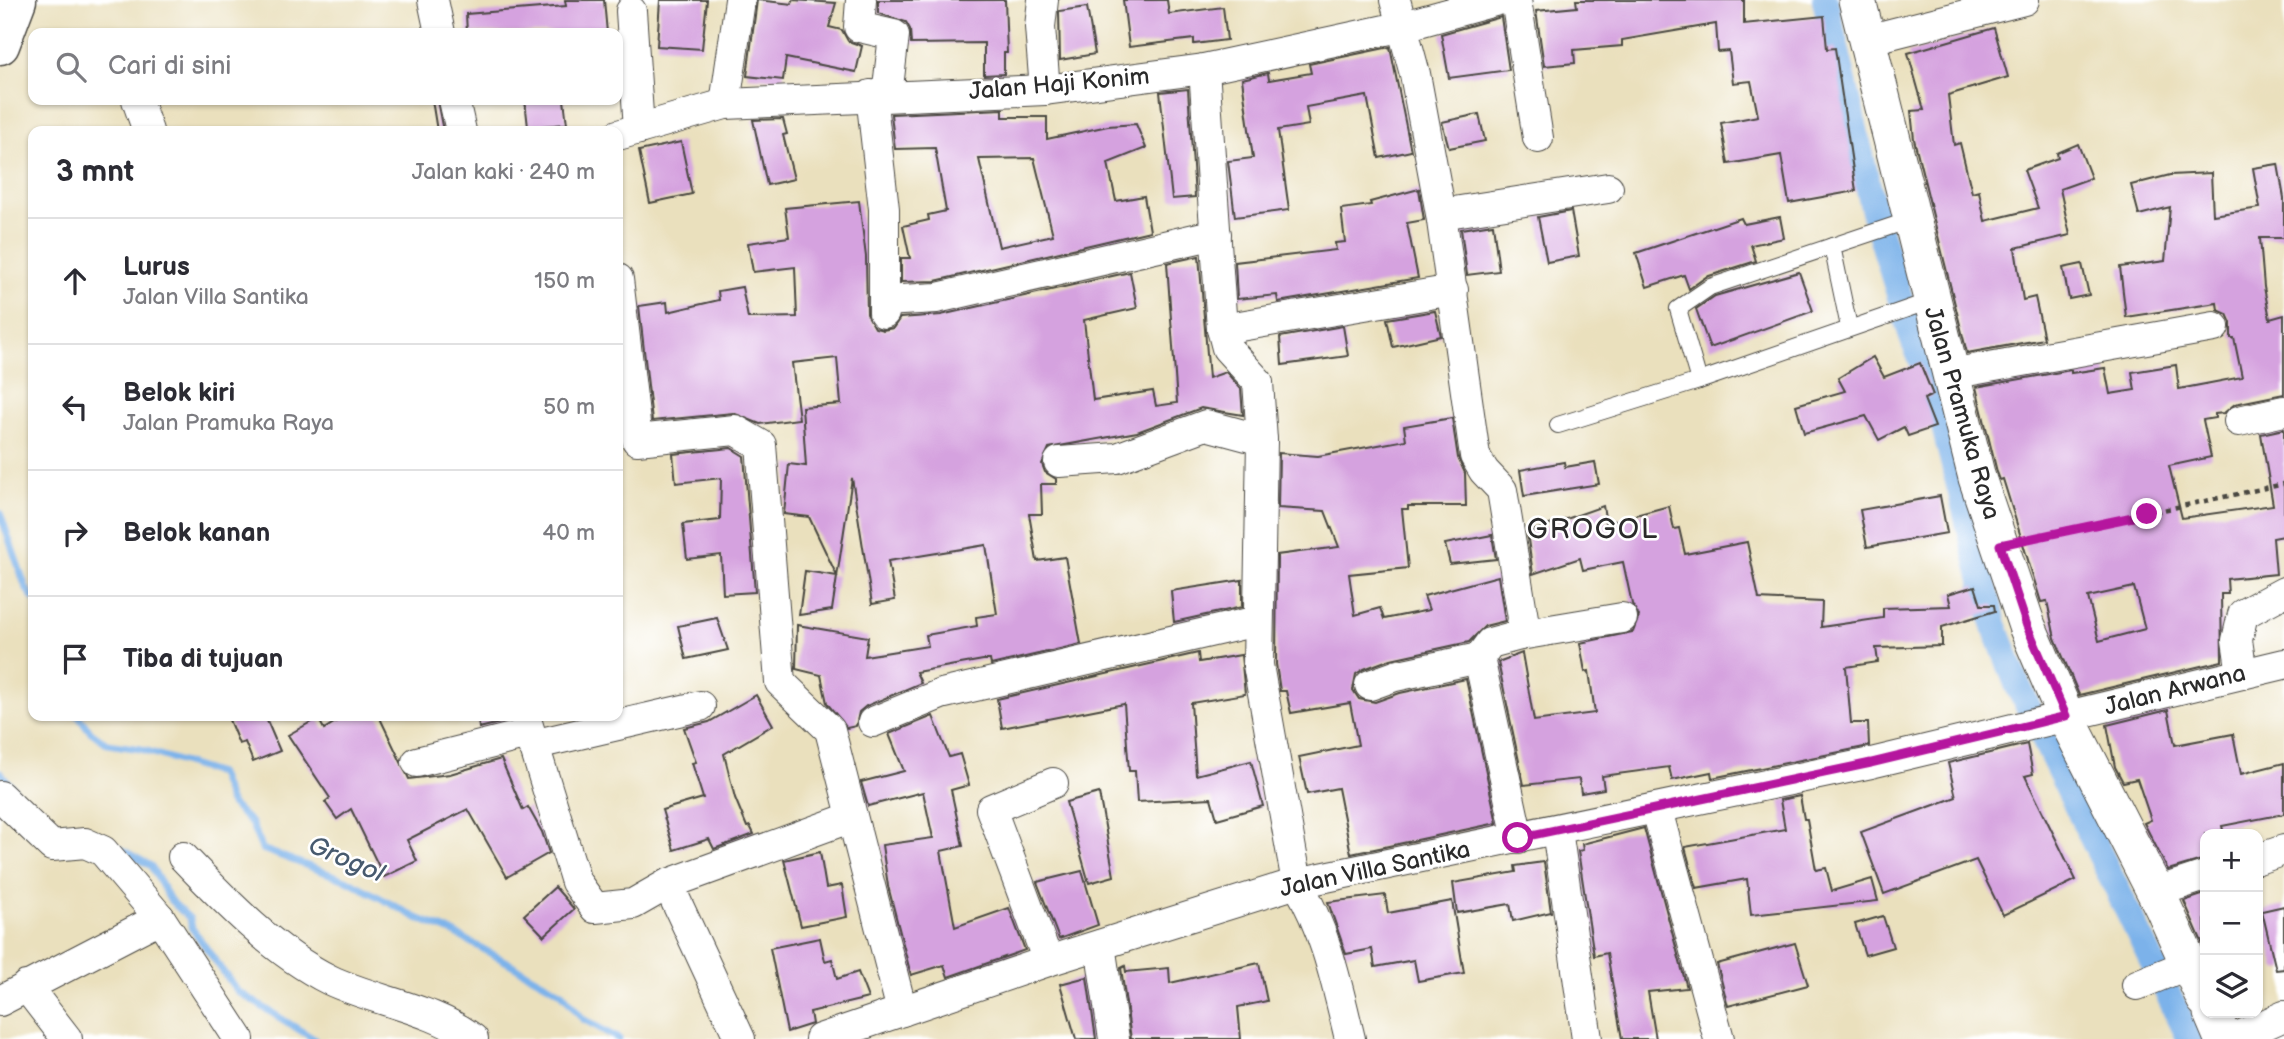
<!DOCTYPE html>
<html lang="id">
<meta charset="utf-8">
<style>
:root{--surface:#fff;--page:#f7f7f7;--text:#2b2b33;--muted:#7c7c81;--line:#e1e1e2}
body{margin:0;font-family:"Balsamiq Sans",sans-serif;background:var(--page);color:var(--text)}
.controls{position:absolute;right:21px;bottom:21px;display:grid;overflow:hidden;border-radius:14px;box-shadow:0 2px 5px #0004}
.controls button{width:63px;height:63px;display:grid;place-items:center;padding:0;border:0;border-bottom:2px solid var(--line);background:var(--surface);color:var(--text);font:35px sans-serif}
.stop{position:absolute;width:21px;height:21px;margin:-16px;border:5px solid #b5179e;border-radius:50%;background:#fff}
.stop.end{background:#b5179e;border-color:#fff;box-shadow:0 2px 7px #0008}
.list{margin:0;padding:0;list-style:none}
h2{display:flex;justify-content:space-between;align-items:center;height:91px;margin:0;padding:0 28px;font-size:30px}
h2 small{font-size:23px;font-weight:400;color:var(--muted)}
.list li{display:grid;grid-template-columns:46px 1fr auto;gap:21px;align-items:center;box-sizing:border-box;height:126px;padding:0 28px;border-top:2px solid var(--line)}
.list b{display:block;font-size:26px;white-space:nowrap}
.list p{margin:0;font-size:23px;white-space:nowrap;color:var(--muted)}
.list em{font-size:23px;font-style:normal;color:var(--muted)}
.icon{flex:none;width:38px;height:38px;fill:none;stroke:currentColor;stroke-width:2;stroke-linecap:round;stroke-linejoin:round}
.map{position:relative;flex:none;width:2284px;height:1039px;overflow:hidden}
.search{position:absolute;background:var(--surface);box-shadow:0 2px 5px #0004;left:28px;top:28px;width:595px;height:77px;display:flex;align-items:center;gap:18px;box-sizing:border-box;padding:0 24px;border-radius:14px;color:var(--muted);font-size:26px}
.panel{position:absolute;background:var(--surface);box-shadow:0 2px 5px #0004;left:28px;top:126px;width:595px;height:595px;border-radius:14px}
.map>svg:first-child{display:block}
</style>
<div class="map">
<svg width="2284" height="1039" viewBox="0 0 2284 1039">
<rect width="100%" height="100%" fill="#fff"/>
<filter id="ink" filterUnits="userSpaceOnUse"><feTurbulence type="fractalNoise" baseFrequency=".0143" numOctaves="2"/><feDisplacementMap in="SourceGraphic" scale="14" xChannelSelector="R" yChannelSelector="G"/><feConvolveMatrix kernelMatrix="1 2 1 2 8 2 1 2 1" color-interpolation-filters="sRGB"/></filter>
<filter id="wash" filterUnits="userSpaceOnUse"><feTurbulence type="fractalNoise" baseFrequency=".00686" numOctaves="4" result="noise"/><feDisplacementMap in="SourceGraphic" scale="28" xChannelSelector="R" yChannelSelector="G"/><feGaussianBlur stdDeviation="1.57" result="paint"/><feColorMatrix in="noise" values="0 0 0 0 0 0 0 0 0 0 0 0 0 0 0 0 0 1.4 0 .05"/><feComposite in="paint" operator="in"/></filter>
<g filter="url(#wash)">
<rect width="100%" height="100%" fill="#eae0bd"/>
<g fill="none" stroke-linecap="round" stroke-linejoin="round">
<g stroke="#7bb2ea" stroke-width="7">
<path d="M 0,513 L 26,588 L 33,598"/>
<path d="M 78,716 L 91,732 L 108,744 L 141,749 L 219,774 L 230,803 L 251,823 L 262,849 L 351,882 L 417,918 L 454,933 L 561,992 L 583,1019 L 619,1039"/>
<path d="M 0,772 L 20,797"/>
<path d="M 114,845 L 151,866 L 170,900 L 190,919 L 192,928 L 237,991 L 314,1039"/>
</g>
<path stroke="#7bb2ea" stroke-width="26" d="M 1825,0 L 1875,216 L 1913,340 L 1935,391 L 1994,624 L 2017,684 L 2190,1039"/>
</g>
<g id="blocks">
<g fill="#d5a2df" fill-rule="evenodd">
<path d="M 565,0 L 604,0 L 607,33 L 467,33 L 466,14 L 566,6 Z"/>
<path d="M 660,0 L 707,0 L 702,49 L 657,46 Z"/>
<path d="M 757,0 L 792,4 L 793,0 L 836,3 L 829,27 L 842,30 L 848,41 L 862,46 L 856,72 L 786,58 L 783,80 L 747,76 Z"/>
<path d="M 878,0 L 1005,0 L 1007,53 L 1004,53 L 1004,74 L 984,75 L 984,43 L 911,44 L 910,29 L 906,22 L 878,13 Z"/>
<path d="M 1123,0 L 1167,0 L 1169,14 L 1223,7 L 1227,40 L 1194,44 L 1194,39 L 1129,47 Z"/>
<path d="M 1576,0 L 1744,0 L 1744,24 L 1824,16 L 1827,49 L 1835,48 L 1856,191 L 1789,203 L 1781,155 L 1728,164 L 1721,123 L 1758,116 L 1751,81 L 1733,83 L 1729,51 L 1718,52 L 1716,24 L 1622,40 L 1622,46 L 1574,50 L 1575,63 L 1544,66 L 1536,11 L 1577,7 Z"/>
<path d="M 1087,7 L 1095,54 L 1060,60 L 1059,11 Z"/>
<path d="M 1501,17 L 1509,70 L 1449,78 L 1441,34 Z"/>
<path d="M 1994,28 L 2008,77 L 1948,95 L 1954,145 L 1960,143 L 1972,193 L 1979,191 L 1985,221 L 2038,208 L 2024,170 L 2058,158 L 2057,153 L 2078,144 L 2091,178 L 2060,189 L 2070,235 L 2015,248 L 2023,300 L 2035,297 L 2044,339 L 1967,353 L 1914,139 L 1911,111 L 1924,110 L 1908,53 Z"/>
<path d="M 1390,47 L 1411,151 L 1379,158 L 1367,96 L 1306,107 L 1309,125 L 1278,130 L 1289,210 L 1235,217 L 1228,161 L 1253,158 L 1242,79 L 1268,73 L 1269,80 L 1311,73 L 1309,64 Z"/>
<path d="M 1188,89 L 1195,197 L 1172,199 L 1160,92 Z"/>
<path d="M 432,100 L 437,100 L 443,131 L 437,131 Z"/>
<path d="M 525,100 L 564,100 L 567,124 L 528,127 Z"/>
<path d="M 1003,109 L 1003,117 L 1047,117 L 1047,139 L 1108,126 L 1136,124 L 1146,148 L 1108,163 L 1116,201 L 1144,196 L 1150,231 L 935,281 L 901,282 L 901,258 L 910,258 L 903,226 L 929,220 L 928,215 L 946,211 L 935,148 L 895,149 L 891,114 ZM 1034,158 L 1053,235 L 999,247 L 979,159 Z"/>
<path d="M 1479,114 L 1485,141 L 1449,148 L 1442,122 Z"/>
<path d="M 783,119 L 787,134 L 783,135 L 794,179 L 767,185 L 753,120 Z"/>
<path d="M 681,142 L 692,194 L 650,203 L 639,151 Z"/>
<path d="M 2278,164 L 2284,198 L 2284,238 L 2260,238 L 2264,287 L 2270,319 L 2284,315 L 2284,394 L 2235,404 L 2224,413 L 2215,414 L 2215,418 L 2203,420 L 2211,457 L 2169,466 L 2182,518 L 2273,505 L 2261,434 L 2284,429 L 2284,536 L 2273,538 L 2276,574 L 2227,579 L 2228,594 L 2221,594 L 2222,661 L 2079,695 L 2055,638 L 2047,601 L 2041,602 L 2003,479 L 2000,480 L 1997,472 L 1976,387 L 2071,370 L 2071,373 L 2105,368 L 2110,394 L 2135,390 L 2132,372 L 2176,365 L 2179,389 L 2242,377 L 2234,338 L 2231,338 L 2231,323 L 2227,314 L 2218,310 L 2217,303 L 2126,317 L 2120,267 L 2165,261 L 2170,207 L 2139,215 L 2131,185 L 2170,175 L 2211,173 L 2213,215 L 2260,208 L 2253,168 ZM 2134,587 L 2145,629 L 2099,641 L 2088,597 Z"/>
<path d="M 1419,189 L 1424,220 L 1407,223 L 1418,278 L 1278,302 L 1277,295 L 1237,299 L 1235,262 L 1336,250 L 1335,243 L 1345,242 L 1341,209 L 1371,205 L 1370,202 Z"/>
<path d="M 859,201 L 866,257 L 867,314 L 875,328 L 883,330 L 893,328 L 900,318 L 941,315 L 1130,272 L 1137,308 L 1084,320 L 1093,400 L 1153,391 L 1156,406 L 1177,403 L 1167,263 L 1199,256 L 1209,378 L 1226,372 L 1241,389 L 1243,415 L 1201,408 L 1137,432 L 1049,448 L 1042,464 L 1045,472 L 1056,479 L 1056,484 L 1041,484 L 1042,514 L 1029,514 L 1037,561 L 1065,557 L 1081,644 L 991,665 L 990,660 L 983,660 L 916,672 L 921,683 L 866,706 L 859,712 L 856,726 L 847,728 L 827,703 L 821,675 L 796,669 L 797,625 L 868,637 L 865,656 L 928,646 L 926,635 L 977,626 L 976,617 L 997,614 L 986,545 L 888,561 L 895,600 L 872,604 L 852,478 L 832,610 L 799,615 L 805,571 L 837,576 L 809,517 L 784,514 L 789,464 L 806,466 L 802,407 L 841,404 L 837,358 L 792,363 L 799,419 L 760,424 L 733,413 L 652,421 L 639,306 L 667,302 L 668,312 L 719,300 L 718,291 L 742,287 L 748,318 L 797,317 L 795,267 L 753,272 L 748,243 L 789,237 L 785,208 Z"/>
<path d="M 1571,211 L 1579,256 L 1547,262 L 1538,217 Z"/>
<path d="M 1780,217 L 1784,238 L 1751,245 L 1756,261 L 1706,277 L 1689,289 L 1684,275 L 1647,287 L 1636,253 L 1741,218 L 1744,224 Z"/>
<path d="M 1493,224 L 1499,271 L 1467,275 L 1461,229 Z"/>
<path d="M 2082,264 L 2089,295 L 2069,299 L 2063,268 Z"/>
<path d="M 1799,272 L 1813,311 L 1710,348 L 1696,309 L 1715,296 Z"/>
<path d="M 1435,311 L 1441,336 L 1393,347 L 1387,319 Z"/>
<path d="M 1343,326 L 1348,356 L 1282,365 L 1280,337 Z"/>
<path d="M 1873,357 L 1884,377 L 1920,363 L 1933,395 L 1924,399 L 1935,427 L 1908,436 L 1904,427 L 1879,440 L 1866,416 L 1804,433 L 1796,405 L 1845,391 L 1838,378 Z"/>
<path d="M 1452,418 L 1458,458 L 1465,473 L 1466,506 L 1408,506 L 1408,509 L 1402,509 L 1408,568 L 1349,574 L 1355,615 L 1380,608 L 1384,619 L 1429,610 L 1424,596 L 1498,576 L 1505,621 L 1485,626 L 1469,642 L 1391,659 L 1364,669 L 1356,674 L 1353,690 L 1359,699 L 1375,702 L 1400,693 L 1466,679 L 1497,823 L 1351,854 L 1338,788 L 1307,794 L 1299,757 L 1358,745 L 1350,703 L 1291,713 L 1286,691 L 1280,691 L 1276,664 L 1277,555 L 1339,547 L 1325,511 L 1278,508 L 1279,453 L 1318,456 L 1406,440 L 1404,426 Z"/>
<path d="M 731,448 L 744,456 L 755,592 L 723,594 L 721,555 L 687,559 L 683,524 L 720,520 L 721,478 L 676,483 L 673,454 Z"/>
<path d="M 1564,462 L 1565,467 L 1595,462 L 1599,484 L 1524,496 L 1520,470 Z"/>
<path d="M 1940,496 L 1947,533 L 1867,547 L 1860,510 Z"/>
<path d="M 1603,506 L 1606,523 L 1669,506 L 1674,529 L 1679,528 L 1685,554 L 1747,542 L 1759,599 L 1822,602 L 1821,627 L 1883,618 L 1883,608 L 1951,606 L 1948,594 L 1975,586 L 1981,605 L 1994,605 L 1995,611 L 1942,627 L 1942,646 L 1876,648 L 1878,662 L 1846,667 L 1851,723 L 1868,723 L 1869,746 L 1712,778 L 1711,772 L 1672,780 L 1669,767 L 1602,776 L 1604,789 L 1581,793 L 1579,779 L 1524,785 L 1498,662 L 1522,653 L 1534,721 L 1595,713 L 1589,671 L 1585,672 L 1580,643 L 1633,632 L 1639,616 L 1632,604 L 1623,562 L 1583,570 L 1580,558 L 1533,574 L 1527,533 Z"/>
<path d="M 1492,535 L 1496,559 L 1450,564 L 1445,544 Z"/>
<path d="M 1242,580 L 1242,607 L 1174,622 L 1171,591 Z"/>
<path d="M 717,618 L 728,650 L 686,659 L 678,626 Z"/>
<path d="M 1198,653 L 1199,662 L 1241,655 L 1245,694 L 1191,703 L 1196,775 L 1251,761 L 1263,806 L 1217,819 L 1211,798 L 1137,802 L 1135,771 L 1129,771 L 1124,704 L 1002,728 L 997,699 Z"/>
<path d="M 756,695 L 773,725 L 724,754 L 735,798 L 747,827 L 750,826 L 754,834 L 714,849 L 709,839 L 674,850 L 662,810 L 703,798 L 692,763 L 696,762 L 684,728 L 709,722 Z"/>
<path d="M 2168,710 L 2175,745 L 2233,734 L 2241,774 L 2284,763 L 2284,814 L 2222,826 L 2224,834 L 2205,834 L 2205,859 L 2168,870 L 2144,823 L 2151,820 L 2137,779 L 2123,782 L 2115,767 L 2107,725 Z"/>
<path d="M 239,716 L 265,716 L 280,751 L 253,762 L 245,742 L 239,744 L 229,720 Z"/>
<path d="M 345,716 L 379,716 L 409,779 L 450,774 L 501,759 L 523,810 L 528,807 L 542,832 L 549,853 L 507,877 L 468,809 L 407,840 L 417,861 L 384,877 L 351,809 L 337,819 L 325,802 L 330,798 L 288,735 L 318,718 L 324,729 Z"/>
<path d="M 500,716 L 508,716 L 508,721 L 479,728 L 478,719 Z"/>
<path d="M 933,716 L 949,757 L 960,754 L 969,785 L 951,790 L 963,846 L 941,851 L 955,927 L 1009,908 L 1025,950 L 948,977 L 944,965 L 911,975 L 888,886 L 882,845 L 933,838 L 923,792 L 868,806 L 861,782 L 904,771 L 889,734 Z"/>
<path d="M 2027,744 L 2033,774 L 2025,776 L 2076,880 L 2003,915 L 1976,860 L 1884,894 L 1861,832 L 1956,797 L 1948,763 Z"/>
<path d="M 1099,793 L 1114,876 L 1089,883 L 1066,802 Z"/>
<path d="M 1800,796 L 1804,819 L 1807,819 L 1816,870 L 1826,868 L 1832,891 L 1872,879 L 1878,901 L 1751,915 L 1747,879 L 1696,888 L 1685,847 L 1785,829 L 1780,800 Z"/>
<path d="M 1644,828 L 1687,988 L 1648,992 L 1656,1039 L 1622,1039 L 1607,953 L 1594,956 L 1578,851 L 1583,850 L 1582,844 Z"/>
<path d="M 820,852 L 826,888 L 842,885 L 847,917 L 801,926 L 784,860 Z"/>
<path d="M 1544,862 L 1551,912 L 1513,921 L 1510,904 L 1457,913 L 1453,883 L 1516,872 L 1515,866 Z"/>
<path d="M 1082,871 L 1098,925 L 1059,939 L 1037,882 Z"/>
<path d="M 555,887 L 574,909 L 544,936 L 524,915 Z"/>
<path d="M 2205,894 L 2205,949 L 2184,901 Z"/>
<path d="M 1385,895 L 1388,913 L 1452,901 L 1464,973 L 1418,981 L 1414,960 L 1375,967 L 1372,949 L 1346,954 L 1328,902 Z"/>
<path d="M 2284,906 L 2284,969 L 2276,970 L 2262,911 Z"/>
<path d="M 1883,916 L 1893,947 L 1865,955 L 1855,924 Z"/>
<path d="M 820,938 L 825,961 L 832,959 L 837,979 L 858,972 L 868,998 L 810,1012 L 812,1024 L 787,1032 L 770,948 Z"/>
<path d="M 1795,943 L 1808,985 L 1728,1006 L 1717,964 Z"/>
<path d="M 1259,963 L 1267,1001 L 1238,1007 L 1241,1039 L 1131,1039 L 1121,968 L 1125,966 L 1126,972 L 1169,968 L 1170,983 Z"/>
<path d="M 1087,977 L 1096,1039 L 1076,1039 L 1060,984 Z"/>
</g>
</g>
</g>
<g filter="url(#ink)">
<use href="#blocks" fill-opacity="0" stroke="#484641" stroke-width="2"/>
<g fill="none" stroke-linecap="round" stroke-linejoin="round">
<g stroke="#484641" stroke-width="18">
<g id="service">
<path d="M 1832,246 L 1849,327"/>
<path d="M 1699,381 L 1678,309 L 1710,287 L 1910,220"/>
<path d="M 1558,425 L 1699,381 L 1930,301"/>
</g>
</g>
<g stroke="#484641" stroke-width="32">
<g id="minor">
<path d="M 433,0 L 440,33"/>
<path d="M 861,0 L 859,27 L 894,35 L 887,96"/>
<path d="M 1043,0 L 1040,27 L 1045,90"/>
<path d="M 1395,0 L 1415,74 L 1441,214 L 1475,456 L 1484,471 L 1502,490 L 1523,618 L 1520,635 L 1490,643 L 1479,658 L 1518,838"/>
<path d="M 1516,0 L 1538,138"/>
<path d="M 631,11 L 639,129"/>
<path d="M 1867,40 L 2024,0"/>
<path d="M 1204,69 L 1222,329 L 1227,348 L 1258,382 L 1262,440 L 1258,665 L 1297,883 C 1326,931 1337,985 1350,1039"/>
<path d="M 871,95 L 884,209 L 884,313"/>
<path d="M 137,100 L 148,131"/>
<path d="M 454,100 L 461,131"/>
<path d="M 725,104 L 740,0"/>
<path d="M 618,135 L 725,104 L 1045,90 L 1204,69 L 1404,26 L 1498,0"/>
<path d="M 1441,214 L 1608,188"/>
<path d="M 618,279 L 637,440 L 735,430 L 761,445 L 780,682 L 830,730 L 902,1011"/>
<path d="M 884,301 L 937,298 L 1216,234"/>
<path d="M 1222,329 L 1453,290"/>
<path d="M 1950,374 L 2214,327"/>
<path d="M 2239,421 L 2284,411"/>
<path d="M 1059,462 L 1117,458 L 1206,425 L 1262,440"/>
<path d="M 1520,635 L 1622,618"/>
<path d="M 2242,674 L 2237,640 L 2243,614 L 2284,592"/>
<path d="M 1370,685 L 1395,676 L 1479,658"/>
<path d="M 525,716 L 576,882 L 595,908 L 633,904 L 668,884"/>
<path d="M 873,722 L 941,694 L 1257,621"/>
<path d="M 532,745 L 700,706"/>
<path d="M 417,762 L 528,734"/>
<path d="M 0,796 L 52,846 L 85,843 L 103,851 L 160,918"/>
<path d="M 1657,810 L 1719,1039"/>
<path d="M 1557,830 L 1587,1039"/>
<path d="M 183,857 C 226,902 274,952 330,980 C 374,1001 436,1009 473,1039"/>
<path d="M 2258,859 L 2284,850"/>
<path d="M 2156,892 L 2205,876"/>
<path d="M 1100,945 L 1114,1039"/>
<path d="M 1048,961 L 991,809 L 1053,783"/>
<path d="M 2137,985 L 2189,964"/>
<path d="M 26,986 L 67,1039"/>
<path d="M 0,1001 L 160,918 L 239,1039"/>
<path d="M 740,1039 L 668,884 L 852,817"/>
<path d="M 820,1039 L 1048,961 L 1297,883 L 1871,763 L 2284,664"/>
<path d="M 2233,1039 L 2284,1016"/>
</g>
</g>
<g stroke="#484641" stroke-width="39">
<g id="tertiary">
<path d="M 1857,0 L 1977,478 L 2027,626 L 2066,717 L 2163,907 L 2205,999"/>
<path d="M 2212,1013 L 2223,1039"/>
</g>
</g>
<g stroke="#484641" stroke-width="41">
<path id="motorway" d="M 0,45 L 17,0"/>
</g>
<path stroke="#484641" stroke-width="4.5" stroke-dasharray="5 5" stroke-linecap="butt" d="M 2028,539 L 2284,484"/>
<use href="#service" stroke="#fff" stroke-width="16"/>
<use href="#minor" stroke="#fff" stroke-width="30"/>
<use href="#tertiary" stroke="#fff" stroke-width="37"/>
<use href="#motorway" stroke="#fff" stroke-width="38"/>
</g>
</g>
<g fill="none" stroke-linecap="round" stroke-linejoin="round" filter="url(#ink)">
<path stroke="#b5179e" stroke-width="9" d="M 1518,838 L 1871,763 L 2066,716 L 2027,626 L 2000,545 L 2147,514"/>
</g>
<g text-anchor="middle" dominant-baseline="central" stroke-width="5" stroke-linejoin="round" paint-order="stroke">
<g font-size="24" fill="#2b2b2b" stroke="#fff">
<text transform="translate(1059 84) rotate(-5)">Jalan Haji Konim</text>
<text transform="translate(1962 413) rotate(74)">Jalan Pramuka Raya</text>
<text transform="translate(2175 690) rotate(-14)">Jalan Arwana</text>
<text transform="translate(1375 869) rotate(-12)">Jalan Villa Santika</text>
</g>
<g font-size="26" font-style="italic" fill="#475a6e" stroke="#fff">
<text transform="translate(346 860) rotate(23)">Grogol</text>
</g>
<g font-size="28" letter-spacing="2" fill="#2b2b2b" stroke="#fff">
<text x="1593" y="529">GROGOL</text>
</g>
</g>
</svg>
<div class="controls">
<button>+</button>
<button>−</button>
<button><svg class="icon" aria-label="layers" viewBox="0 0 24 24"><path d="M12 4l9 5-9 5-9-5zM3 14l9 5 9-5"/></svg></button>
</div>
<div class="stop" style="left:1518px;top:838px"></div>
<div class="stop end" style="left:2147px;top:514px"></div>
<div class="search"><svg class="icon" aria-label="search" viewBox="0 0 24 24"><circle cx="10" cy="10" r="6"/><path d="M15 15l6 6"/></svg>Cari di sini</div>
<section class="panel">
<h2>3 mnt<small>Jalan kaki · 240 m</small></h2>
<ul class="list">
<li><svg class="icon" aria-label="ahead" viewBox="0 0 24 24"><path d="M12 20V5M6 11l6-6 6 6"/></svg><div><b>Lurus</b><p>Jalan Villa Santika</p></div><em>150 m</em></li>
<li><svg class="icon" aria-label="left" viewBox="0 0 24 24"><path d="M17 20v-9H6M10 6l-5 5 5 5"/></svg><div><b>Belok kiri</b><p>Jalan Pramuka Raya</p></div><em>50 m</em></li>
<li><svg class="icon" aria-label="right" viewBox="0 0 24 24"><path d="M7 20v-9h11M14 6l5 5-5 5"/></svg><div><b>Belok kanan</b></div><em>40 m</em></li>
<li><svg class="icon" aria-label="arrive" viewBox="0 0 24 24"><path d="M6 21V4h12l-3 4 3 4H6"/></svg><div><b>Tiba di tujuan</b></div></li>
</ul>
</section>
</div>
